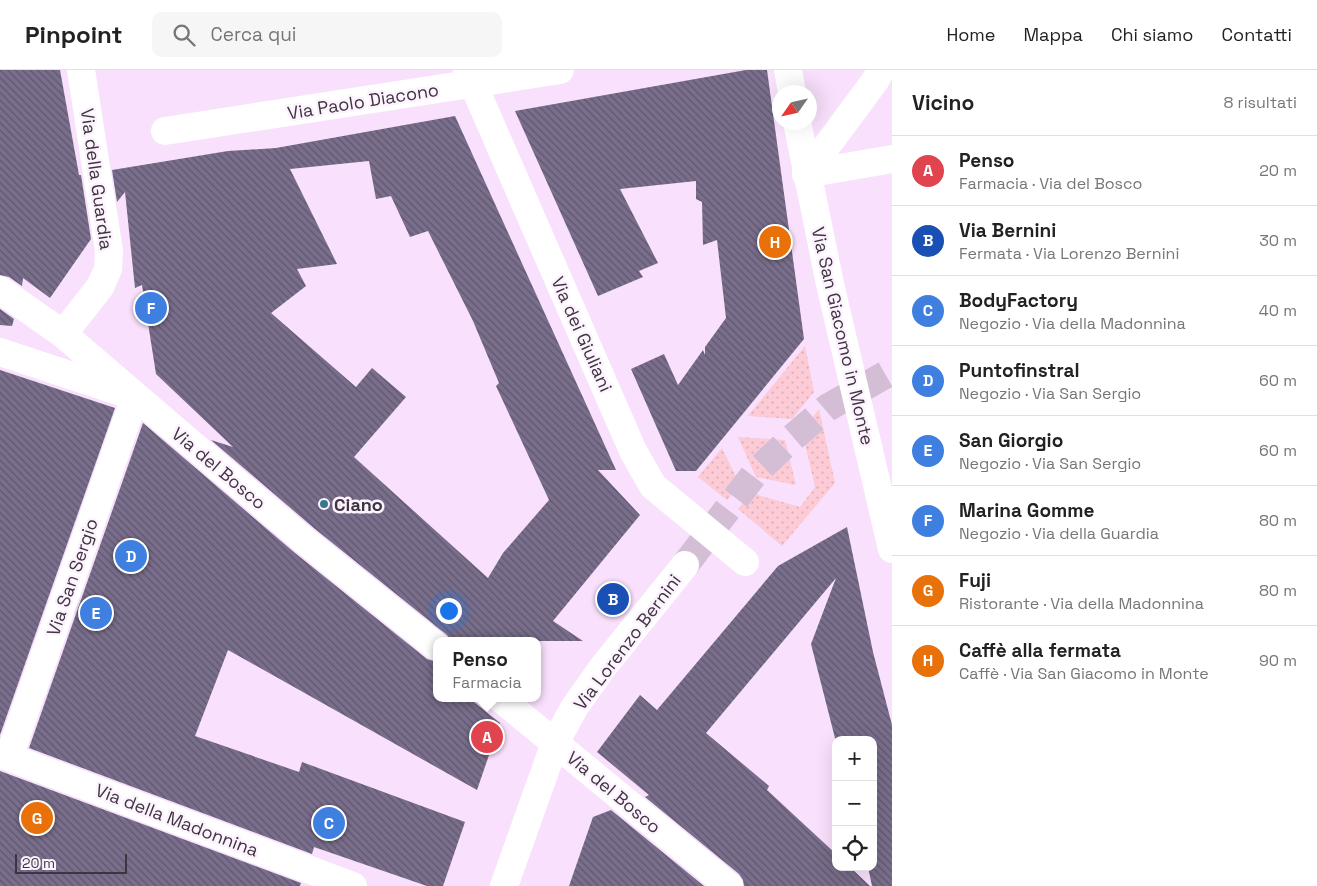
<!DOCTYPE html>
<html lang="it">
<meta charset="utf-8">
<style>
:root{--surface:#fff;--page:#f6f6f6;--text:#222;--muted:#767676;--line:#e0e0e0;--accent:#36788a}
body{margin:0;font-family:"Space Grotesk",sans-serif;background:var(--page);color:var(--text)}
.controls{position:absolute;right:15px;bottom:15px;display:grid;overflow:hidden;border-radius:10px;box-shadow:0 5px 20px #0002}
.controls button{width:45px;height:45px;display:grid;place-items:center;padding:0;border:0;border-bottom:1px solid var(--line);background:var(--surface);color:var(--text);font:25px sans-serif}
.compass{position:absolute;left:772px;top:15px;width:45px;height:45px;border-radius:50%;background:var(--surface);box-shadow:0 5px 20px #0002;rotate:236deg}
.scale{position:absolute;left:15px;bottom:12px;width:112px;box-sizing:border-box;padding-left:5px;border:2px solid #3f3540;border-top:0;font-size:14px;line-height:18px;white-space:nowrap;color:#3f3540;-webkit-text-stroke:4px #fdf3fe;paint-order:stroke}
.you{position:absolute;left:448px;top:540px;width:18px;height:18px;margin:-12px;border:4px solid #fff;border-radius:50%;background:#1a73e8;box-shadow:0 0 0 8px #1a73e833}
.badge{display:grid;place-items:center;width:32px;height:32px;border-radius:50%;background:var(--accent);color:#fff;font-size:16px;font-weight:700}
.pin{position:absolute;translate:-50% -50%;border:2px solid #fff;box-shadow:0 1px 5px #0006}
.popup{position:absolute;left:433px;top:567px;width:108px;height:65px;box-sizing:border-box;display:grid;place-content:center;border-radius:10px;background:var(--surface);filter:drop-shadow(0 1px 4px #0005);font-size:16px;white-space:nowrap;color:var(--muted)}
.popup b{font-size:19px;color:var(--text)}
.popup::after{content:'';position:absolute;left:50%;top:100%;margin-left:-10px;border:10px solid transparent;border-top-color:var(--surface)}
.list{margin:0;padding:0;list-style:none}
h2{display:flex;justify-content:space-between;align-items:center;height:65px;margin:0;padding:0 20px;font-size:21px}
h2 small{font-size:16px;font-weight:400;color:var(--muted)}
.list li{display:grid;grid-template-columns:32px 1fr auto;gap:15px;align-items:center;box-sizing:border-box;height:70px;padding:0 20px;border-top:1px solid var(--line)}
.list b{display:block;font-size:19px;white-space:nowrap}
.list p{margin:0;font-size:16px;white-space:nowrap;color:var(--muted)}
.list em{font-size:16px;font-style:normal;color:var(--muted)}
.icon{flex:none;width:28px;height:28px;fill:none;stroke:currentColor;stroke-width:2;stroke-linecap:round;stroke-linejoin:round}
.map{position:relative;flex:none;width:892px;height:816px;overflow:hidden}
header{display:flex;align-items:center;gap:30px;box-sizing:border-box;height:70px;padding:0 25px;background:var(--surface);border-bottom:1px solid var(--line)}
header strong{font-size:24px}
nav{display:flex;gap:28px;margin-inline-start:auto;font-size:18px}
.search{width:350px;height:45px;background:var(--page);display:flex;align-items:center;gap:12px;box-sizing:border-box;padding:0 18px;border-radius:10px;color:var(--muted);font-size:19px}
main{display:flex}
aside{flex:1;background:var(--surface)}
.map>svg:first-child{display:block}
</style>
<header>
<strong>Pinpoint</strong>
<div class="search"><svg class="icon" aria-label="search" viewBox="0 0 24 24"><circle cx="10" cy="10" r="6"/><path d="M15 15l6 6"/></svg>Cerca qui</div>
<nav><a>Home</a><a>Mappa</a><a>Chi siamo</a><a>Contatti</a></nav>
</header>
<main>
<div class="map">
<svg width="892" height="816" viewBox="0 0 892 816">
<defs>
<pattern id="grass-dots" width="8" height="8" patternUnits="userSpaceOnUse" patternTransform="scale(1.25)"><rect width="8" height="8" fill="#fccbd5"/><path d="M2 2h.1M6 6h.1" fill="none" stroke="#d9afb8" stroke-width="1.8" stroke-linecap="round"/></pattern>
<pattern id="building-back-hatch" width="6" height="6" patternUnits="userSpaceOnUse" patternTransform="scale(1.25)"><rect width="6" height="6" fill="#796e8b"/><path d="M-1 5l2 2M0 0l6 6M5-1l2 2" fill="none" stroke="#60566d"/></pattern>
</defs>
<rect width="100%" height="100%" fill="#f9e0fc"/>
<g fill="url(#grass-dots)">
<path d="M 805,276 L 814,322 L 792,349 L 748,346 Z"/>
<path d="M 819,339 L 835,413 L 782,476 L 738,439 L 751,423 L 800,437 L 815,417 L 802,361 Z"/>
<path d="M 738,367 L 785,370 L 796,415 L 756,407 Z"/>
<path d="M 722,378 L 740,415 L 727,430 L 698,407 Z"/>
</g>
<g fill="url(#building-back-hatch)" fill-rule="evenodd">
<path d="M 0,0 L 60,0 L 79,105 L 81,105 L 91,169 L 50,228 L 23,208 L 22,216 L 9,207 L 0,205 Z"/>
<path d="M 746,0 L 767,0 L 804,269 L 696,401 L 676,401 L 631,299 L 664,284 L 678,315 L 703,280 L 705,285 L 705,277 L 726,248 L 717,170 L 703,175 L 702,132 L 696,129 L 696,111 L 620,119 L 658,193 L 639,201 L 643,207 L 598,226 L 515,41 Z"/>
<path d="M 455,46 L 616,400 L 598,400 L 640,445 L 553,551 L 583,571 L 451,571 L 447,565 L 315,459 L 211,370 L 233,377 L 156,304 L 142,215 L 135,218 L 125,122 L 117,132 L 112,100 L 228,81 L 276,78 ZM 369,91 L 376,129 L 391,126 L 410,167 L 428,161 L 473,251 L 499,313 L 496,316 L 549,430 L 503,483 L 488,508 L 354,387 L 406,327 L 372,298 L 356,317 L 271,243 L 306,216 L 297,199 L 337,194 L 290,99 Z"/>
<path d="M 0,239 L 14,249 L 12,256 L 0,255 Z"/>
<path d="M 0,300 L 115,338 L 0,665 Z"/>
<path d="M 143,353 L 295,483 L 427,589 L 437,592 L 437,628 L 469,628 L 500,653 L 477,720 L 228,580 L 195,666 L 299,702 L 302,692 L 465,752 L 443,816 L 427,816 L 314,777 L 312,784 L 29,678 Z"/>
<path d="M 847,457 L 873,582 L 892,655 L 892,816 L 872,816 L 868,797 L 873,797 L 873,670 L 836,670 L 836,672 L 811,574 L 836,508 L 706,663 L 769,716 L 767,720 L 836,784 L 836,797 L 850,797 L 870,816 L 744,816 L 743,810 L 739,804 L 645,727 L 649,725 L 597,682 L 640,625 L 657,640 L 778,496 Z"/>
<path d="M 0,701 L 301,813 L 300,816 L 0,816 Z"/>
<path d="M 611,740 L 704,816 L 569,816 L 593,747 Z"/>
</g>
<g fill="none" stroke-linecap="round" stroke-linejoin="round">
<path stroke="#d4bed6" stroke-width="28" stroke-dasharray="28 14" stroke-linecap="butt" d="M 685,495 L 756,402 L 791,369 L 827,338 L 892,301"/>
<g stroke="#fff" stroke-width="28">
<path d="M 467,0 L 633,381 L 653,416 L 745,492"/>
<path d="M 165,61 L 560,0"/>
<path d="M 806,104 L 875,11 L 881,0"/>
<path d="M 806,104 L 892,89"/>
<path d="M 0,220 L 63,264 L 305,471 L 437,577"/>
<path d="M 63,264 L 100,217 L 108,199 L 109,181 L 81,0"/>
<path d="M 0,282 L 124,323"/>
<path d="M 500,628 L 729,816"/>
<path d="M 0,684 L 353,816"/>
<path d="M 9,687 L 135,327"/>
</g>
<g stroke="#fff" stroke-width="28">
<path d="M 788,0 L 792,22"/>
<path d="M 797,52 L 830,214 L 892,479"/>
<path d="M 504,816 L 555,673 L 574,638 L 603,597 L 685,495"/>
</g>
</g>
<circle fill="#36788a" stroke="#fdf3fe" stroke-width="2" cx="324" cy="434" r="5"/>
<g text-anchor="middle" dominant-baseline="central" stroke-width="5" stroke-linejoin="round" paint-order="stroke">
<g font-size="18" fill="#3f3540" stroke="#fdf3fe">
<text transform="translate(363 31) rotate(-9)">Via Paolo Diacono</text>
<text transform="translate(97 109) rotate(82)">Via della Guardia</text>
<text transform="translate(582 264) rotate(66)">Via dei Giuliani</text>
<text transform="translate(843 266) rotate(77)">Via San Giacomo in Monte</text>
<text transform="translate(219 398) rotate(40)">Via del Bosco</text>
<text transform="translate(72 507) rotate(-71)">Via San Sergio</text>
<text transform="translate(627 572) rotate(-53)">Via Lorenzo Bernini</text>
<text transform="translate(614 722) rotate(40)">Via del Bosco</text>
<text transform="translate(177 750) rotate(21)">Via della Madonnina</text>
</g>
<g font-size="18" font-weight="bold" fill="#3f3540" stroke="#fdf3fe" text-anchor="start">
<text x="334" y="434">Ciano</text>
</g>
</g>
</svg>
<div class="controls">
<button>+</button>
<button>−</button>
<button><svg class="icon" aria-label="locate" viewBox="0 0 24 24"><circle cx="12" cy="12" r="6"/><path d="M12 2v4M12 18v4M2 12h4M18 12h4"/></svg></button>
</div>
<svg class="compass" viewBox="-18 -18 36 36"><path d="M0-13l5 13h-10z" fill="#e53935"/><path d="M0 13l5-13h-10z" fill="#767676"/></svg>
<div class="scale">20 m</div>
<div class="you"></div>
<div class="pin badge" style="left:487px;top:667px;background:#e0444e">A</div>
<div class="popup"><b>Penso</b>Farmacia</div>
<div class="pin badge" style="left:613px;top:529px;background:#1a4fb4">B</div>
<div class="pin badge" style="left:329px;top:753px;background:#3f7fe0">C</div>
<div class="pin badge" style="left:131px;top:486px;background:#3f7fe0">D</div>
<div class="pin badge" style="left:96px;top:543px;background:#3f7fe0">E</div>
<div class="pin badge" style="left:151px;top:238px;background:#3f7fe0">F</div>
<div class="pin badge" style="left:37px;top:748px;background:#e8710a">G</div>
<div class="pin badge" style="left:775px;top:172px;background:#e8710a">H</div>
</div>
<aside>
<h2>Vicino<small>8 risultati</small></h2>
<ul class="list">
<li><span class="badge" style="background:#e0444e">A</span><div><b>Penso</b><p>Farmacia · Via del Bosco</p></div><em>20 m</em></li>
<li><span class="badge" style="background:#1a4fb4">B</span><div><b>Via Bernini</b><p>Fermata · Via Lorenzo Bernini</p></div><em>30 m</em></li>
<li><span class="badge" style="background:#3f7fe0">C</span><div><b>BodyFactory</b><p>Negozio · Via della Madonnina</p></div><em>40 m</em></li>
<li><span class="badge" style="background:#3f7fe0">D</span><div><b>Puntofinstral</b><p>Negozio · Via San Sergio</p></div><em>60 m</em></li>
<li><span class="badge" style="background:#3f7fe0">E</span><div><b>San Giorgio</b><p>Negozio · Via San Sergio</p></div><em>60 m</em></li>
<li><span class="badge" style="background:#3f7fe0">F</span><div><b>Marina Gomme</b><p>Negozio · Via della Guardia</p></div><em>80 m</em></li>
<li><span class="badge" style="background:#e8710a">G</span><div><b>Fuji</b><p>Ristorante · Via della Madonnina</p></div><em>80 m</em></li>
<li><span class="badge" style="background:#e8710a">H</span><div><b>Caffè alla fermata</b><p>Caffè · Via San Giacomo in Monte</p></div><em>90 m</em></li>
</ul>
</aside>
</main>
